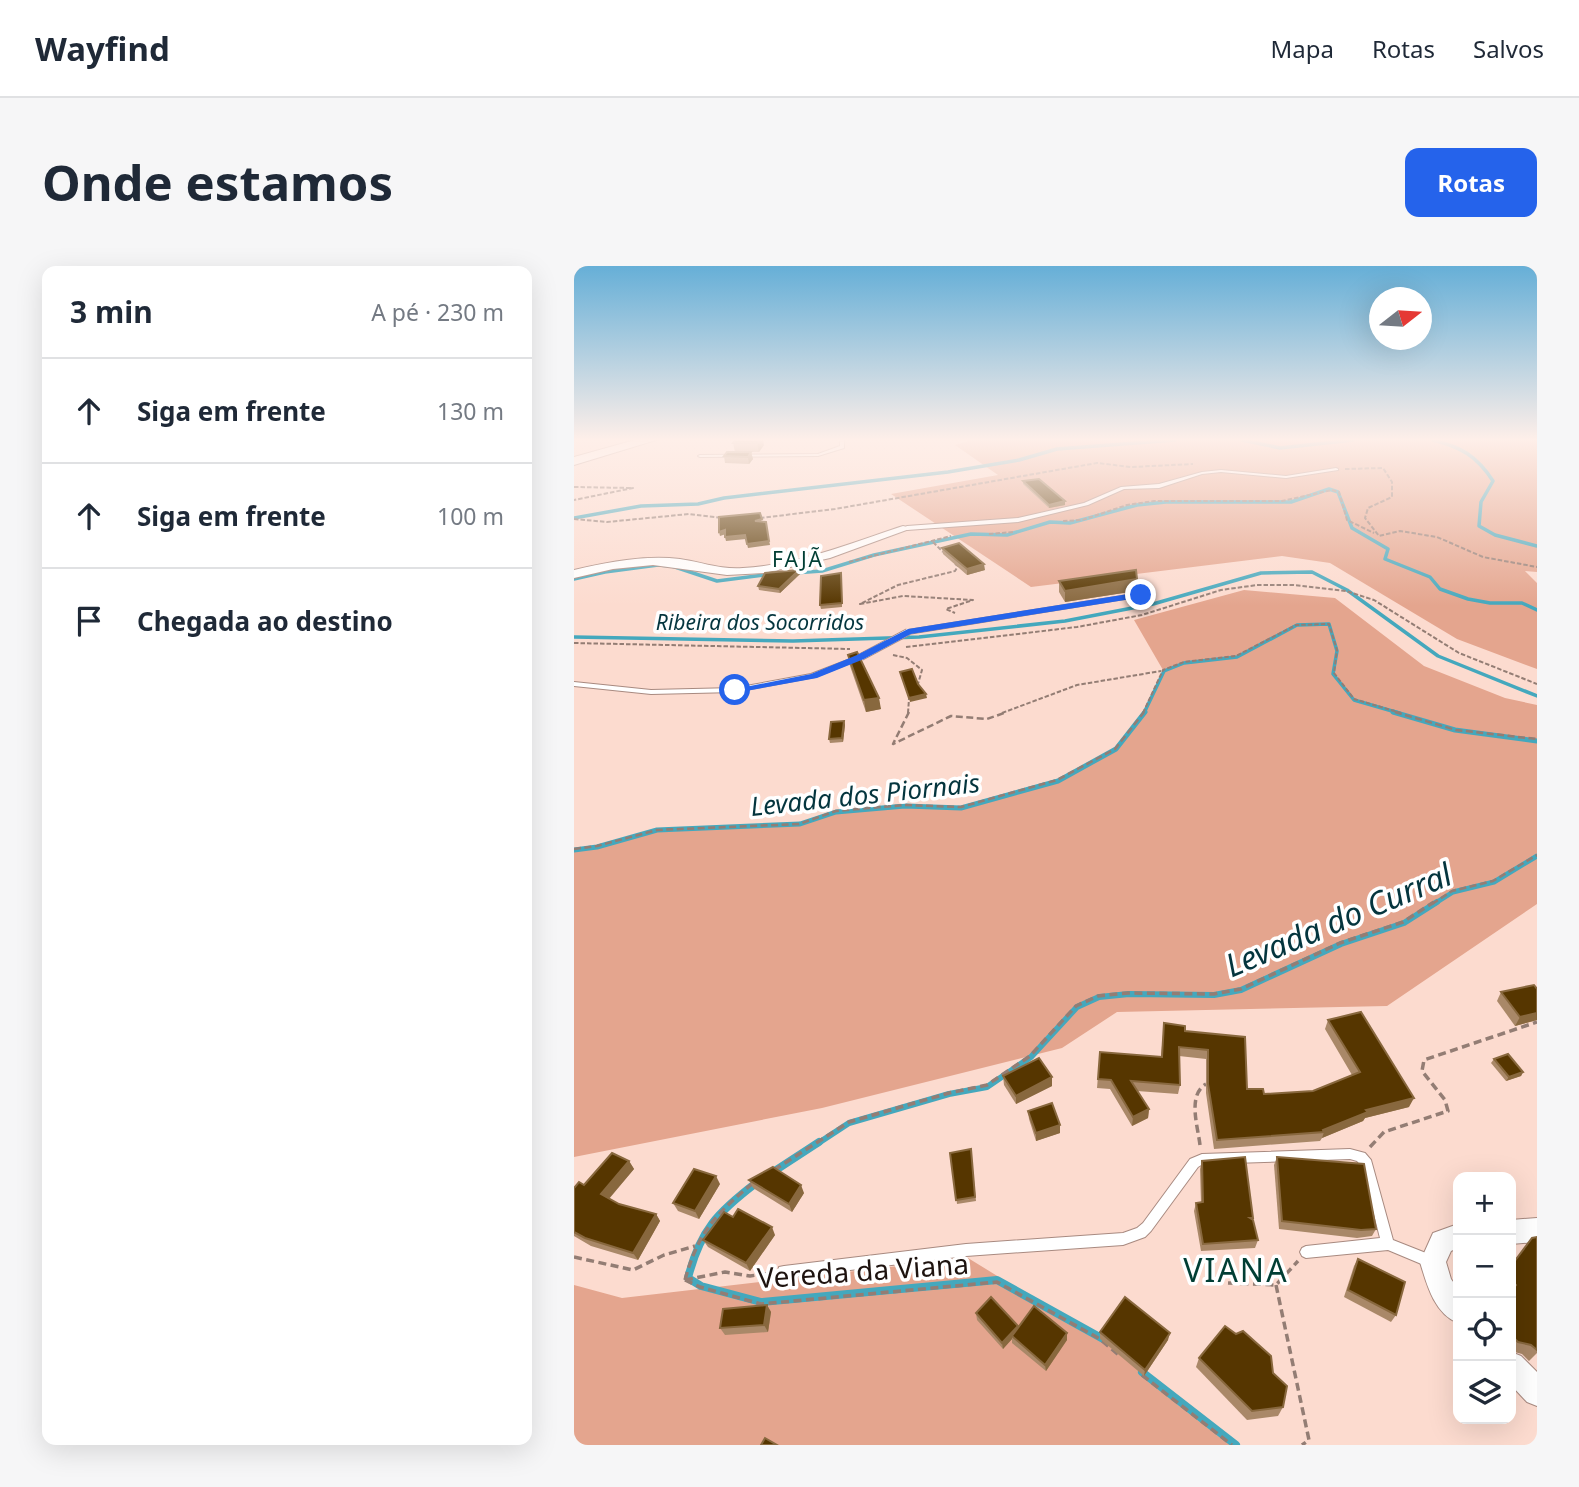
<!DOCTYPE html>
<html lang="pt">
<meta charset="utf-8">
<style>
:root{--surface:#fff;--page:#f6f6f7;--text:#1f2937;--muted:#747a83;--line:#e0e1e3;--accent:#2563eb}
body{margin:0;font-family:"Noto Sans",sans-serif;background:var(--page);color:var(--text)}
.controls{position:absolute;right:21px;bottom:21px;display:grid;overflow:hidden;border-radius:14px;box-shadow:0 7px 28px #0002}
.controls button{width:63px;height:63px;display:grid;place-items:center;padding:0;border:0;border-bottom:2px solid var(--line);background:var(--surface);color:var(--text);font:35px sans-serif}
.compass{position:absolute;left:795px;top:21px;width:63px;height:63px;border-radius:50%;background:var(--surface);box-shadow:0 7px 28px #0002;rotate:73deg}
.stop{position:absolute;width:21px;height:21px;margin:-16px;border:5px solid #2563eb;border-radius:50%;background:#fff}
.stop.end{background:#2563eb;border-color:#fff;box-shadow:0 2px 7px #0008}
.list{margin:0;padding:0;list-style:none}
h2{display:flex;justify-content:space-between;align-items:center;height:91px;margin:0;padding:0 28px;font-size:30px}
h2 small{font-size:23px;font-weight:400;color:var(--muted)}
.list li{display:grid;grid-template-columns:46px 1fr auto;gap:21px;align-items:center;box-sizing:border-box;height:105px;padding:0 28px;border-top:2px solid var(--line)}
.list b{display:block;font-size:26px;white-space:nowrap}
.list em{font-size:23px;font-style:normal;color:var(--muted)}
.icon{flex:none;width:38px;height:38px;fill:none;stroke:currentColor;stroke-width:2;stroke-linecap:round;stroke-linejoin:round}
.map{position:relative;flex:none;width:963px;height:1179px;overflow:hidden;border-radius:14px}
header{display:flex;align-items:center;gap:42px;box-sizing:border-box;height:98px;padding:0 35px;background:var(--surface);border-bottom:2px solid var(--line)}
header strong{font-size:33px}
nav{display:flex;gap:38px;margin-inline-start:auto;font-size:24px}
.intro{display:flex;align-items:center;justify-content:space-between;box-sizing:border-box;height:168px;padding:0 42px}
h1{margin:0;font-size:49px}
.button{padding:18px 32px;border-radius:14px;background:var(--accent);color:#fff;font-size:24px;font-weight:700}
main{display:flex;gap:42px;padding:0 42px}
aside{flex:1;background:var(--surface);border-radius:14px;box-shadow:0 7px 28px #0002}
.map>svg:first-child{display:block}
</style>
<header>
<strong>Wayfind</strong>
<nav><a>Mapa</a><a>Rotas</a><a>Salvos</a></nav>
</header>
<div class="intro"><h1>Onde estamos</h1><a class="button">Rotas</a></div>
<main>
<aside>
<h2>3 min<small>A pé · 230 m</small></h2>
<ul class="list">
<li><svg class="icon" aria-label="ahead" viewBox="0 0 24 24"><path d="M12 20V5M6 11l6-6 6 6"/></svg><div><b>Siga em frente</b></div><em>130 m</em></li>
<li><svg class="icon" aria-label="ahead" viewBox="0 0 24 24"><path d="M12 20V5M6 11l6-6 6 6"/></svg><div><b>Siga em frente</b></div><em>100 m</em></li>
<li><svg class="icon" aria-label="arrive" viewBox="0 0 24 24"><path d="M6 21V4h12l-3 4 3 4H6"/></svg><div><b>Chegada ao destino</b></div></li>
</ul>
</aside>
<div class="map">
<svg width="963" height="1179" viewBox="0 0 963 1179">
<rect width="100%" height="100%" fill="#fcdbcf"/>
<g fill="#e4a58e">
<path d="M 398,174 L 963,174 L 963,306 L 951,305 L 963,317 L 963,403 L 883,373 L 756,297 L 708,290 L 457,321 L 317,228 L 424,209 L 381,179 Z"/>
<path d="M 670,324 L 761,332 L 850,400 L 931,432 L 963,439 L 963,638 L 813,740 L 543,746 L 488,782 L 248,842 L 0,891 L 0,583 L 23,580 L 83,564 L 225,558 L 262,545 L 331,539 L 387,541 L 483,514 L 541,483 L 569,447 L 589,404 L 560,354 Z"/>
<path d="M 394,992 L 526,1073 L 658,1179 L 0,1179 L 0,1019 L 48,1032 Z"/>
</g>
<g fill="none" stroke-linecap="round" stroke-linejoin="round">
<g stroke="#44a8bd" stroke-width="3.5">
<path d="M 668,174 L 706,182 L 779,174"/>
<path d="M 859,174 C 887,181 903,190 919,215 L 907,236 L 905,260 L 921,269 L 963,280"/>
<path d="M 0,252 L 67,240 L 124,238 L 150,232 L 374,206 L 445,194 L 483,183 L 601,174"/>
<path d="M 220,307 L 248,305 L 300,289 L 397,268 L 433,269 L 476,256 L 496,257 L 563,239 L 592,236 L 717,236 L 755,223 L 764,226 L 778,262 L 814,283 L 811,293 L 856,311 L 866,323 L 894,333 L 916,337 L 948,337 L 963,344"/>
<path d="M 0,313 L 31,306 L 84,299 L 98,300 L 143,315 L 197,308"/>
<path d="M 0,371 L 219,375 L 345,371 L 491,355 L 579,338 L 687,307 L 738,306 L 773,324 L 864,390 L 963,430"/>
<path d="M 570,447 L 590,405 L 610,397 L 663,391 L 723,359 L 755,358 L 763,385 L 759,408 L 780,434 L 825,447"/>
</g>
<g stroke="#44a8bd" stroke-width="5">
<path d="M 819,446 L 881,464 L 963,475"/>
<path d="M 0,584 L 23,581 L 83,564 L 226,558 L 262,546 L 331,540 L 387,542 L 484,515 L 542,483 L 571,446"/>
<path d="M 860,638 L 879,626 L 920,616 L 963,590"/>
</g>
<path stroke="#44a8bd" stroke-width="6" d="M 243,878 L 275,857 L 375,828 L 413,821 L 457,791 L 503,741 L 525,731 L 555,728 L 640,729 L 667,724 L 767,678 L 830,657 L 863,636"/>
<g stroke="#44a8bd" stroke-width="8">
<path d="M 199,906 L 245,876"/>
<path d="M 182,917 C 144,946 126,964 114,1012 L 127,1020 L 187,1036 L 423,1014 L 531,1074"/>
<path d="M 568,1106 L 662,1179"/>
</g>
<g stroke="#a88a80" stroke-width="2">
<g id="service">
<path d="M 266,174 L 270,174 L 270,182 L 244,190 L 126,191 L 124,190 L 126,189 L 244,188 L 266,180 Z"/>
<path d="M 762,202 L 764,203 L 764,204 L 712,212 L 647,206 L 628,208 L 585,222 L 550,223 L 514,239 L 444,256 L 333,264 L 330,262 L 333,260 L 444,252 L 510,237 L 547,221 L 585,218 L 628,206 L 647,204 L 712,210 Z"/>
<path d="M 567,327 L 569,328 L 569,330 L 334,368 L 331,366 L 334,364 Z"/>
<path d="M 284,390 L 286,391 L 286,393 L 241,411 L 161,426 L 77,428 L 0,420 L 0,416 L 77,424 L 161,422 L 237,408 Z"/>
<path d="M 776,883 L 791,887 L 797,894 L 819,974 L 862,991 L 863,996 L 862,1001 L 857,1002 L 814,984 L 732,992 L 728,990 L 726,986 L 728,982 L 732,980 L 806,972 L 788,901 L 783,895 L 776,893 L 629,898 L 624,901 L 577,965 L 571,971 L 549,979 L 392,990 L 210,1012 L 205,1011 L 204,1006 L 205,1001 L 210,1000 L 392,978 L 549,967 L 563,962 L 569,957 L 616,893 L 628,888 Z"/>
</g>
</g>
<g stroke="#a88a80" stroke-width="2">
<g id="minor">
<path d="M 329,260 L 338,262 L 256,292 L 190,307 L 153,309 L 79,299 L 39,303 L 0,312 L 0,304 C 35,296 70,289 106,293 C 127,296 148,304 169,302 C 224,299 277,277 329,260 Z"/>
<path d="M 963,952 L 963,976 L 937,978 L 937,954 Z"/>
<path d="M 884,958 L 884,982 L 877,985 L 872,996 L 877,1013 L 884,1023 L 884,1057 C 860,1047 853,1019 846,996 L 859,967 Z"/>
<path d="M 937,1086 L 947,1090 L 963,1106 L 963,1140 L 953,1136 L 937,1119 Z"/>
</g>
</g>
<g stroke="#a88a80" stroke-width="2">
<path id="tertiary" d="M 61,174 L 82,174 L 0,199 L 0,191 Z"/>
</g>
<g stroke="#937d74" stroke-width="2" stroke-dasharray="4.5 2" stroke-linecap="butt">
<path d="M 771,203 L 809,202 L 818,216 L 818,231 L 794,242 L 791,252 L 805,270 L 826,265 L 863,271 L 909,291 L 963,301"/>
<path d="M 0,221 L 59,222 L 0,234"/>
<path d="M 186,252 L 261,243 L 523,197 L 557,201 L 619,198"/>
<path d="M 0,253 L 33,256 L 115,248 L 148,252"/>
<path d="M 489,255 L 508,254 L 553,239 L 580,235 L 708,235 L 758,224 L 765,226 L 773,254 L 800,267"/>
<path d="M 415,268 L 439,266"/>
<path d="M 359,276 L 369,286"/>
<path d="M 275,296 L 377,270"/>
<path d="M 381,298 L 384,300 L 381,305 L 324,319 L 286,338 L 329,330 L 399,334 L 372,343 L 381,347"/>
<path d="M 0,377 L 276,383"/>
<path d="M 332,381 L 503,361 L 568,349 L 647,324 L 683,319 L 719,319 L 772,325 L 800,334 L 885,387 L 963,418"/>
<path d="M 319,389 L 333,392 L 348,404 L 344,418"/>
<path d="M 334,447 L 335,433"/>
<path d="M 428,447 L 503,419 L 587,405"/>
<path d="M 569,447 L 589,404 L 610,396 L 662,390 L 722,359 L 755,358 L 763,384 L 760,407 L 780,433 L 827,447"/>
</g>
<g stroke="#937d74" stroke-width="2.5" stroke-dasharray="7 3.5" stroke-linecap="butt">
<path d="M 335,446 L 319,478 L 377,450 L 413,453 L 433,446"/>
<path d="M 821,446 L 882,464 L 963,473"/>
<path d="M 0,583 L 23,580 L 83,564 L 225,558 L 262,545 L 331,539 L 387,541 L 483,514 L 541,483 L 570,446"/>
<path d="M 858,638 L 878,625 L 919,615 L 963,589"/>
</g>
<g stroke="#937d74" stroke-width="3.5" stroke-dasharray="8 4.5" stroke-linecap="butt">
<path d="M 626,879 C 624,861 613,829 632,818"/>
<path d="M 796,881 L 810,866 L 874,845 L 871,834 L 848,805 L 850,794 L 963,756"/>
<path d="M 200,904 L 275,856 L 375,827 L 413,819 L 456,790 L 502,740 L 524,730 L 554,727 L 640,728 L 667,723 L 766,677 L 829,656 L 860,636"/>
<path d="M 0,991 L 59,1004 L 90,989 L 121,980"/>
<path d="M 111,1014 C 124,966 142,948 179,917"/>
<path d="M 111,1014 L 126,1021 L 187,1038 L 423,1016 L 526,1073 L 547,1091"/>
<path d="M 111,1014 L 151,1006 L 176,1010 L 197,1007"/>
<path d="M 654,1017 L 702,1019 L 724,995"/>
<path d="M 702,1019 L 735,1174 L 728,1179"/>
<path d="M 568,1109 L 658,1179"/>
</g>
<use href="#service" fill="#fff" fill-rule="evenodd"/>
<use href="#minor" fill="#fff" fill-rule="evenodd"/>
<use href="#tertiary" fill="#fff" fill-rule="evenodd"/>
<g stroke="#a88a80" stroke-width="8" stroke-linecap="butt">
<path id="service-bridge" d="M 287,391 L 334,366"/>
</g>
<use href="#service-bridge" stroke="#fff" stroke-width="6"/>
</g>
<g fill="#a98868">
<path d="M 161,174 L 190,179 L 185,186 L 161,186 L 159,177 Z"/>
<path d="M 177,186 L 179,193 L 175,198 L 151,197 L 150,190 Z"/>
<path d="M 449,215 L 491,239 L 475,242 L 449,218 Z"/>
<path d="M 368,282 L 411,304 L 393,309 L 369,288 Z"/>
<path d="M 225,304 L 226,308 L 206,327 L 185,324 L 184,320 Z"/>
<path d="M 268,311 L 268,341 L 247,343 L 246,339 Z"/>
<path d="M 485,315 L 562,325 L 491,336 L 485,326 Z"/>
<path d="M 274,389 L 307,443 L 292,446 L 276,400 Z"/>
<path d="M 270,455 L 271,459 L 269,476 L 256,477 L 255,473 Z"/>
<path d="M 963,723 L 963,754 L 941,760 L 923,735 L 927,726 Z"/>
<path d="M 754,754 L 835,841 L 791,852 L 789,855 L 748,872 L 746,875 L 640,883 L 632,827 L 632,793 L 605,790 L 606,819 L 604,828 L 563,825 L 575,843 L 574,852 L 558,860 L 536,823 L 523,822 L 526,786 L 587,791 L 590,757 L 611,765 L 671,771 L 673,823 L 690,828 L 739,825 L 778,809 L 751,763 Z"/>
<path d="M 920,793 L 949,806 L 947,810 L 932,815 L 917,797 Z"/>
<path d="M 429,810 L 478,811 L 478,820 L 442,838 L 430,819 Z"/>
<path d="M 454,845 L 486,859 L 486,867 L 462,875 L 455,853 Z"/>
<path d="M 397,883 L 402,935 L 383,938 L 376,887 Z"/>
<path d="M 703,891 L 802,963 L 798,970 L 783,972 L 705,963 L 700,899 Z"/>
<path d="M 55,895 L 60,903 L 35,933 L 45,938 L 82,948 L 86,955 L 64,994 L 17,980 L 0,970 L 0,922 L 10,919 Z"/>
<path d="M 628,895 L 679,952 L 684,974 L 681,982 L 627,985 L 620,945 L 622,937 L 627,937 L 626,903 Z"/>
<path d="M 175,914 L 230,927 L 218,946 L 179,922 Z"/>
<path d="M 146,918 L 125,953 L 104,945 L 99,937 Z"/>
<path d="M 201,969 L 176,1005 L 134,981 L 129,974 Z"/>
<path d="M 963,971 L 963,1087 L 955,1095 L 948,1088 L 937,1085 L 937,999 L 958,972 Z"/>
<path d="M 784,993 L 822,1049 L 817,1056 L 770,1031 L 780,1000 Z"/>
<path d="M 193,1039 L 197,1046 L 194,1066 L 151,1069 L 146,1062 Z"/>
<path d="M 402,1047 L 444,1062 L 493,1074 L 472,1105 L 438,1077 L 438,1073 L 429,1083 L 403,1054 Z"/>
<path d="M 526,1066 L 594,1074 L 570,1110 L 526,1073 Z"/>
<path d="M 625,1092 L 699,1107 L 709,1141 L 704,1150 L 673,1154 L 622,1101 Z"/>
</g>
<g fill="#88683e">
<path d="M 185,174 L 189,174 L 190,179 L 185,186 L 183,177 Z"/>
<path d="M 177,186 L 179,193 L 175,198 L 174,191 Z"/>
<path d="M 491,235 L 491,239 L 475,242 L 475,239 Z"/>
<path d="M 192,259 L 196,279 L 174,282 L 173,278 Z"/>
<path d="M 151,264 L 152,268 L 146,270 L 145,266 Z"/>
<path d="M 171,269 L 172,273 L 152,275 L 151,271 Z"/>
<path d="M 410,298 L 411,304 L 393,309 L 393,303 Z"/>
<path d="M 225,304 L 226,308 L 206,327 L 205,323 Z"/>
<path d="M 563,313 L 562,325 L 491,336 L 491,325 Z"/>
<path d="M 352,428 L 353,432 L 336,436 L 335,432 Z"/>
<path d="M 305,432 L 307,443 L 292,446 L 290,434 Z"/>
<path d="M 270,455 L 271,459 L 269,476 L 268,472 Z"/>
<path d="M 963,747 L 963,754 L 941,760 L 946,751 Z"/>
<path d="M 949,806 L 947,810 L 932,815 L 935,811 Z"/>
<path d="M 478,811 L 478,820 L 442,838 L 442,830 Z"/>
<path d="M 840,832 L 835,841 L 791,852 L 789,855 L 748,872 L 750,866 L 749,864 L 792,844 Z"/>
<path d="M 575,843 L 574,852 L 558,860 L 559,851 Z"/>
<path d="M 486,859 L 486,867 L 462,875 L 462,867 Z"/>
<path d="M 55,895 L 60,903 L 32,936 L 27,928 Z"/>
<path d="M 142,910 L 146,918 L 125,953 L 121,945 Z"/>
<path d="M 227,919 L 230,927 L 218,946 L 215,938 Z"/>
<path d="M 82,948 L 86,955 L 64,994 L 59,987 Z"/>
<path d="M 198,961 L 201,969 L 176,1005 L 172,997 Z"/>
<path d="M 193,1039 L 197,1046 L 194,1066 L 190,1059 Z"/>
<path d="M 444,1060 L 444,1066 L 438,1070 L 438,1073 L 429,1083 L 428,1077 Z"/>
<path d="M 493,1067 L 493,1074 L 472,1105 L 471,1099 Z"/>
<path d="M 596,1067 L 594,1074 L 570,1110 L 571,1104 Z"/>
</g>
<g fill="#563600" stroke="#88683e" stroke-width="2">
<path d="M 161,174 L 185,174 L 183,177 L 159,177 Z"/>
<path d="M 153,186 L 177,186 L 174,191 L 150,190 Z"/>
<path d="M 465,213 L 491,235 L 475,239 L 449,215 Z"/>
<path d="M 186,247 L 188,253 L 181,255 L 192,256 L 195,275 L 173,278 L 171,269 L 151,271 L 151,264 L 145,266 L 145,251 Z"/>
<path d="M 385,277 L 410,298 L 393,303 L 368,282 Z"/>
<path d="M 225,304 L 205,323 L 184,320 L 191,307 Z"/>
<path d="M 562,304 L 563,313 L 491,325 L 485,315 Z"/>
<path d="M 267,307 L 268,337 L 246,339 L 247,310 Z"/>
<path d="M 283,386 L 305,432 L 290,434 L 274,389 Z"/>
<path d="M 338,403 L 344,418 L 352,428 L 335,432 L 326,406 Z"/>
<path d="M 270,455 L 268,472 L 255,473 L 257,456 Z"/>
<path d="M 960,719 L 963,723 L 963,747 L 946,751 L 927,726 Z"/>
<path d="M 787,746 L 840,832 L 792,844 L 794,846 L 749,864 L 750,866 L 643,874 L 634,818 L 634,784 L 605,781 L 606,819 L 557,815 L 575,843 L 559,851 L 537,814 L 524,813 L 526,786 L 588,791 L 590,757 L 611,760 L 611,765 L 671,771 L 673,823 L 689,823 L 690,828 L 739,825 L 786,806 L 754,754 Z"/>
<path d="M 934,788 L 949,806 L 935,811 L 920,793 Z"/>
<path d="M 465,792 L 478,811 L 442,830 L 429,810 Z"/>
<path d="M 478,837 L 486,859 L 462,867 L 454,845 Z"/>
<path d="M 397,883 L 401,931 L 382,934 L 376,887 Z"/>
<path d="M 38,887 L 55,895 L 27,928 L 45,938 L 82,948 L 59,987 L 11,972 L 0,966 L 0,922 L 5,916 L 10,919 Z"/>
<path d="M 671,891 L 679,952 L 676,952 L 679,954 L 684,974 L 629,978 L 622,937 L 629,936 L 628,895 Z"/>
<path d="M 703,891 L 790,898 L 802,963 L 787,964 L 708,955 Z"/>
<path d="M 199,901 L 227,919 L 215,938 L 175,914 Z"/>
<path d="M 120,903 L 142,910 L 121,945 L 99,937 Z"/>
<path d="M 164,943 L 198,961 L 172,997 L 129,974 L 150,946 L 159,951 Z"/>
<path d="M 963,971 L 963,1084 L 957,1079 L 944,1076 L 937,1069 L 937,1025 L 942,1019 L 937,1014 L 937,1000 L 958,972 Z"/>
<path d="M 784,993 L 831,1016 L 822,1049 L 774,1024 Z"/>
<path d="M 417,1031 L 444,1060 L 428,1077 L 402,1047 Z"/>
<path d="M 551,1031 L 596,1067 L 571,1104 L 526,1066 Z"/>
<path d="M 193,1039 L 190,1059 L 146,1062 L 149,1043 Z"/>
<path d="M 460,1040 L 493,1067 L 471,1099 L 438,1070 Z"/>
<path d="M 651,1060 L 662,1068 L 669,1065 L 697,1090 L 699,1107 L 713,1120 L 709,1141 L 678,1145 L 625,1092 Z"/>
<path d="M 191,1172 L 203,1179 L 187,1179 Z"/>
</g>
<linearGradient id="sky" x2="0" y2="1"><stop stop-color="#66afd7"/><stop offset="0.51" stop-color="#feefe9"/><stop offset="1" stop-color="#feefe9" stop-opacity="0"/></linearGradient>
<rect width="963" height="340" fill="url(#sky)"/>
<path fill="#2563eb" d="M 567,326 L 570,331 L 337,368 L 290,393 L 243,412 L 161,427 L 156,424 L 237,408 L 283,389 L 334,363 Z"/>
<g text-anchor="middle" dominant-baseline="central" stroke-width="7" stroke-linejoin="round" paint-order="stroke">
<g font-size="21" letter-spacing="2" fill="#013e34" stroke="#fff">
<text x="224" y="293">FAJÃ</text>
</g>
<g font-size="21" font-style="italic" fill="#04353e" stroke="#fff">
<text x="186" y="356">Ribeira dos Socorridos</text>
</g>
<g font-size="26" font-style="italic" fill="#04353e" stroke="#fff">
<text transform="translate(291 528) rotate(-6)">Levada dos Piornais</text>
</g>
<g font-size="28" fill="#1e130f" stroke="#fff">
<text transform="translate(289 1004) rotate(-4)">Vereda da Viana</text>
</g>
<g font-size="32" font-style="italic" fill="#04353e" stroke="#fff">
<text transform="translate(764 653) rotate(-23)">Levada do Curral</text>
</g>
<g font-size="32" letter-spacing="2" fill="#013e34" stroke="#fff">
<text x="662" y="1003">VIANA</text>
</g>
</g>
</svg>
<div class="controls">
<button>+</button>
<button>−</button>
<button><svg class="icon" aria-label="locate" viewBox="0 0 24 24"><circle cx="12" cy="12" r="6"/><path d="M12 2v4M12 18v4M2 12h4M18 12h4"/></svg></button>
<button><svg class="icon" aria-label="layers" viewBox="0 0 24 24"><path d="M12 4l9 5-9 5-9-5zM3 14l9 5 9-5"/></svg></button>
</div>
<svg class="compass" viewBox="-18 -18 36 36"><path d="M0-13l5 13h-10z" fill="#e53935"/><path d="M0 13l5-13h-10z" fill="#747a83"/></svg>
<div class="stop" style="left:161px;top:424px"></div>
<div class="stop end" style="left:567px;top:329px"></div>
</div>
</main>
